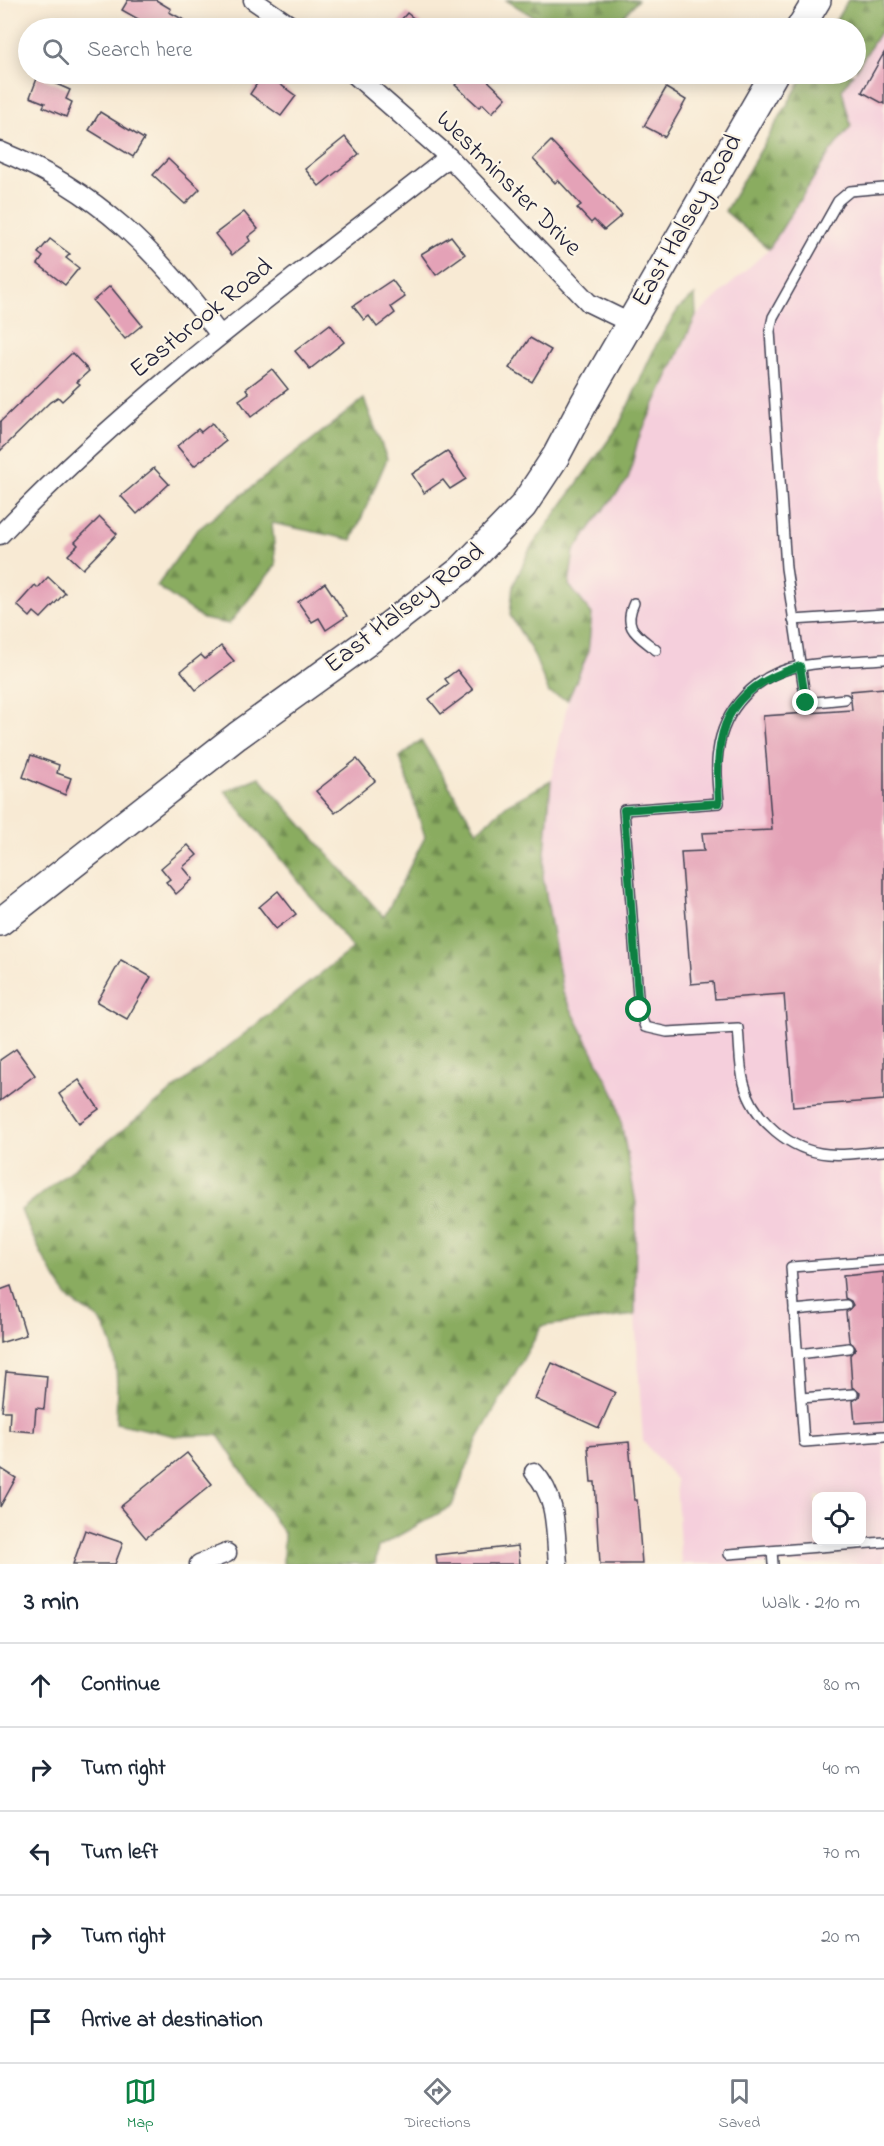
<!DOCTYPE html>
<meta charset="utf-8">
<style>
:root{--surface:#fff;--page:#f6f6f7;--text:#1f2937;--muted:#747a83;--line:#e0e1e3;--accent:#0b8043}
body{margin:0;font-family:"Indie Flower",sans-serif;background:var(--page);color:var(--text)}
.controls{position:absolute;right:18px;bottom:18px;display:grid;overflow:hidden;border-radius:12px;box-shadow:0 3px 15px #0003}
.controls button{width:54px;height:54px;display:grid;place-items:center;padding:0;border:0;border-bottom:2px solid var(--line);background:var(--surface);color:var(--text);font:30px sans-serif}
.stop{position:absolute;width:18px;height:18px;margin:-14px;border:4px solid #0b8043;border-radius:50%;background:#fff}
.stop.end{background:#0b8043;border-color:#fff;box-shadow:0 2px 6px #0008}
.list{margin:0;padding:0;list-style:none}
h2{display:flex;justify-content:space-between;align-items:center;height:78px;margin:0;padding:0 24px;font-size:26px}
h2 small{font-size:20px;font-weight:400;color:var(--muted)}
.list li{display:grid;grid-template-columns:39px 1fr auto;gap:18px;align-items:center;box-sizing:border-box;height:84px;padding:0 24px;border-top:2px solid var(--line)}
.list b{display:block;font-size:22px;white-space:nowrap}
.list em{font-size:20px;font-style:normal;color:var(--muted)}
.icon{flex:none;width:33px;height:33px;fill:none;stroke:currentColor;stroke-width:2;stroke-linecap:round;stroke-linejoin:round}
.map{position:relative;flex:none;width:884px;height:1564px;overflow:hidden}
.search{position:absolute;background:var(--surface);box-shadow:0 3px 15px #0003;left:18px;right:18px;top:18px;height:66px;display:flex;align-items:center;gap:15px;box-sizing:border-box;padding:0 21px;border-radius:33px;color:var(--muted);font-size:22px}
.sheet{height:498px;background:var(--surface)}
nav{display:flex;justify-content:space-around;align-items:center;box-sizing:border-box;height:84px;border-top:2px solid var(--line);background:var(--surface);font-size:16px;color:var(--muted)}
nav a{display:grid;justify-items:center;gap:3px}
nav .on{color:var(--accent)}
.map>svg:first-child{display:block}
</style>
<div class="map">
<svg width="884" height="1564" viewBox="0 0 884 1564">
<defs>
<pattern id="forest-firs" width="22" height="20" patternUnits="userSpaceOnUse" patternTransform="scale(1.5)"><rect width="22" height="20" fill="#8aac60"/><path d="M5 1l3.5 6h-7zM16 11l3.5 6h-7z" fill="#708c50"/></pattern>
</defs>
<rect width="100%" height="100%" fill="#fcf5e5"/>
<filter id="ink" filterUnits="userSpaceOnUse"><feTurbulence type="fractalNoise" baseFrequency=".0167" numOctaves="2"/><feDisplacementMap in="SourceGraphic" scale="12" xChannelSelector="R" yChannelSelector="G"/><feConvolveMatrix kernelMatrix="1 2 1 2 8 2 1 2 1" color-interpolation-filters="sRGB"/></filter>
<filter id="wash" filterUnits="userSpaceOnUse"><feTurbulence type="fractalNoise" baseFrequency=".008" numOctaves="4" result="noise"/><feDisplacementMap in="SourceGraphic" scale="24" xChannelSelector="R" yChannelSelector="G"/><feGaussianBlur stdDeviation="1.35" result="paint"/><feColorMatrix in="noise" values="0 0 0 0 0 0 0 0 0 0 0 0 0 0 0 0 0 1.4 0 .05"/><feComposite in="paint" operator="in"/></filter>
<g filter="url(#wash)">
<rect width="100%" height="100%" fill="#f8ead4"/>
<path fill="#f5cfdc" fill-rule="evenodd" d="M 884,26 L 884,1564 L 681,1564 L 676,1480 L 643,1441 L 635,1315 L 636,1203 L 563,993 L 543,877 L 551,781 L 568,700 L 588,653 L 592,614 L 569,585 L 574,551 L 600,514 L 628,480 L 638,440 L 696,316 L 769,249 L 830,152 L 851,126 L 842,90 ZM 816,1496 L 862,1496 L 862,1542 L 816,1542 Z"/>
<g fill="url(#forest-firs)" stroke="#56674e" stroke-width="1.5">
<path d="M 506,0 L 638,0 L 613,28 L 552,28 Z"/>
<path d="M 848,0 L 884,0 L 884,26 L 856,70 L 856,28 L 831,28 Z"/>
<path d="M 805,74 L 853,74 L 842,90 L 851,126 L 830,152 L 769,249 L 725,211 Z"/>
<path d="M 695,295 L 696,316 L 638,440 L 628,480 L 600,514 L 574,551 L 569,585 L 592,614 L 588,653 L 568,700 L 549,693 L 533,653 L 510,615 L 513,586 L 530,549 L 618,427 L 658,341 L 679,308 Z"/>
<path d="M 364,399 L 387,459 L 352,540 L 272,523 L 276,565 L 229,624 L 203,619 L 157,586 L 196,531 Z"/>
<path d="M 421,740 L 477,831 L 508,804 L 551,781 L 543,877 L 563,993 L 617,1100 L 636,1203 L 635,1315 L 542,1326 L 477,1440 L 452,1506 L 378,1547 L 375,1564 L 283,1564 L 284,1534 L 218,1435 L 175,1436 L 116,1423 C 117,1391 120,1358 105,1328 C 98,1314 84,1311 73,1302 C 57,1287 29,1231 21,1210 L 353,948 L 225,791 L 259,777 L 384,917 L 425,837 L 400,757 Z"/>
</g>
<g id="blocks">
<g fill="#e4a2b7">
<path d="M 128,0 L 156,0 L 171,9 L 169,12 L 199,28 L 154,28 L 122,10 Z"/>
<path d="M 407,13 L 426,28 L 394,28 Z"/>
<path d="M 884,53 L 884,104 L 862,92 Z"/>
<path d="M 466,74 L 481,74 L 506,98 L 492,113 L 483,104 L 479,107 L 455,85 Z"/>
<path d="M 38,76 L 70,90 L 66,99 L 72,102 L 66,117 L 43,107 L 45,103 L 30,97 Z"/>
<path d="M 262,76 L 271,83 L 274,80 L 296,96 L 281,116 L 250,94 Z"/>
<path d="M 666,88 L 686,100 L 665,137 L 644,126 Z"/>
<path d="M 100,112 L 144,139 L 133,157 L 89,130 Z"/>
<path d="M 345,137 L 359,154 L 319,186 L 305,169 Z"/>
<path d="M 551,141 L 622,215 L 604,230 L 594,220 L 591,223 L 577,208 L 581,205 L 558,180 L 555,183 L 533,159 Z"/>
<path d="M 168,159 L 200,189 L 185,204 L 153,175 Z"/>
<path d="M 244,212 L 258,229 L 248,237 L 250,241 L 232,255 L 215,234 Z"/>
<path d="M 451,236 L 465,254 L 436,275 L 421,254 Z"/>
<path d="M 50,239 L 70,254 L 66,258 L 79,268 L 65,285 L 38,264 L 43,257 L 38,253 Z"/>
<path d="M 392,280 L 405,297 L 391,307 L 395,313 L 377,327 L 369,316 L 364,320 L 353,306 Z"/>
<path d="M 110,286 L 142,325 L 125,339 L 93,301 Z"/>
<path d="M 330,324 L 344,342 L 310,369 L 295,351 Z"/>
<path d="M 530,338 L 551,350 L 532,382 L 509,368 Z"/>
<path d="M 72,353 L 89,371 L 77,382 L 80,384 L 62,401 L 58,397 L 50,402 L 0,451 L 0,422 Z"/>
<path d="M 272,369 L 288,389 L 251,417 L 239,400 L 249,393 L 246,389 Z"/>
<path d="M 212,423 L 226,441 L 194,466 L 177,446 L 198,429 L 201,432 Z"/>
<path d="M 447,451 L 466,479 L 450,489 L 443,480 L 424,493 L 412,474 Z"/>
<path d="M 154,468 L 169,484 L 137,514 L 121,496 Z"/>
<path d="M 100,517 L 117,534 L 83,569 L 68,555 L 78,545 L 75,542 Z"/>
<path d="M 48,577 L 65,593 L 41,618 L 34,612 L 30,617 L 17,605 L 35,585 L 38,588 Z"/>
<path d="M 325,583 L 347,616 L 326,630 L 319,618 L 312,622 L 298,602 Z"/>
<path d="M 221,646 L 234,661 L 196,690 L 181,671 L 201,655 L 205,659 Z"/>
<path d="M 457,670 L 473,690 L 441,714 L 429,699 L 449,684 L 445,679 Z"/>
<path d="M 884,688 L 884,1100 L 793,1107 L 784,994 L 715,999 L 713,982 L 691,984 L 681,852 L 704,851 L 702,833 L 772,830 L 763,716 L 852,710 L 850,691 Z"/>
<path d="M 31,755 L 59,765 L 57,773 L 71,778 L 65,795 L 23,777 Z"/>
<path d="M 357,759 L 375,781 L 335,813 L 316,791 Z"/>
<path d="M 188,845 L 197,855 L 183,867 L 193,879 L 176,894 L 166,882 L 170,879 L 161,868 Z"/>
<path d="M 278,891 L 296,914 L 276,929 L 259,907 Z"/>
<path d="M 121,960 L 151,977 L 127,1019 L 97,1002 Z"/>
<path d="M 16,1049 L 35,1075 L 0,1101 L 0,1060 Z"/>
<path d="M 79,1080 L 99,1109 L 79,1123 L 59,1094 Z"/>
<path d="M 884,1272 L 884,1421 L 855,1423 L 853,1401 L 859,1397 L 860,1393 L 852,1387 L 850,1355 L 856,1348 L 849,1341 L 846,1312 L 853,1305 L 851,1301 L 845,1298 L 843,1276 Z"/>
<path d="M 11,1286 L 26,1335 L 0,1343 L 0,1290 Z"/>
<path d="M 552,1363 L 615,1392 L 599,1428 L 535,1399 Z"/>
<path d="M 6,1372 L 47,1376 L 44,1409 L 36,1408 L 34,1432 L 9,1430 L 10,1411 L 2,1411 Z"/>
<path d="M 629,1442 L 634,1500 L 637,1500 L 642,1564 L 600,1564 L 595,1482 L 591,1482 L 588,1446 Z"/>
<path d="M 187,1453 L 212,1484 L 146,1538 L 120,1507 Z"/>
<path d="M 0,1468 L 16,1478 L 0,1507 Z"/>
<path d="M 85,1530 L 123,1543 L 115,1564 L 73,1564 Z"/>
<path d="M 518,1546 L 520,1564 L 437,1564 L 436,1555 Z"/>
</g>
</g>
</g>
<g filter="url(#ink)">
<use href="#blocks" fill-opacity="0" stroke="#424052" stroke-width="1.5"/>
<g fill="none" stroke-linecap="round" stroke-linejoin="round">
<g stroke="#424052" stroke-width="12">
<g id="lane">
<path d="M 634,603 C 622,629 638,635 656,650"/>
<path d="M 793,620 L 884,614"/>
<path d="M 884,659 C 857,661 828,661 801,666 C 757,673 723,709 718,752 C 715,769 718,787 719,803 L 624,810 L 639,1010 L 645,1027 L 667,1032 L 738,1028 C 740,1046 739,1066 744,1083 C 753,1120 791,1151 828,1154 C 846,1156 866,1152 884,1151"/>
<path d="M 845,699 L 806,703 L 786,568 L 770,331 L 773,317 L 838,201 L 850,191 L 884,188"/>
<path d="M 884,1260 L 791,1267 L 804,1442 L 884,1436"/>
<path d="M 794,1310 L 846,1305"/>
<path d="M 798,1354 L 849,1348"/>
<path d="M 801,1398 L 853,1394"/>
<path d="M 772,1551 L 773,1564"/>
<path d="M 729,1554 L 884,1542"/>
</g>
</g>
<g stroke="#424052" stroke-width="21">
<g id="street">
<path d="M 253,0 L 294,28"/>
<path d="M 354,74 L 449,157 L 589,303 L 630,323"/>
<path d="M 0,151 C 99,191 157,252 220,335"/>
<path d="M 0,535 C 136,392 295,278 449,157"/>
<path d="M 534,1472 C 558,1498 555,1531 558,1564"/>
<path d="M 199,1564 L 227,1553"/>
</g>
</g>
<g stroke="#424052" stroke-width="30">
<g id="secondary">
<path d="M 800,28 L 817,0"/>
<path d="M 0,922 L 237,736 L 366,643 L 461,570 L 523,506 L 556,456 L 584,403 L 774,74"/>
</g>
</g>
<use href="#lane" stroke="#fff" stroke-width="9"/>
<use href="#street" stroke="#fff" stroke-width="18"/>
<use href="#secondary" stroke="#fff" stroke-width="27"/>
</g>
</g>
<g fill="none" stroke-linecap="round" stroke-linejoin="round" filter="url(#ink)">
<path stroke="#0b8043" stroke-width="8" d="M 639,1010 L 624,810 L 719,803 C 714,729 724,691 800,666 L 806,703"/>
</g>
<g text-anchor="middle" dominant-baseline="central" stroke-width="4.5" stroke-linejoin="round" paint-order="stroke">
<g font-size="26" fill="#22223b" stroke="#fcf5e5">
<text transform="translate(508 184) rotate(45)">Westminster Drive</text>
<text transform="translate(688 221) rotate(-60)">East Halsey Road</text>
<text transform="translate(202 319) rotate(-39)">Eastbrook Road</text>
<text transform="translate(405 609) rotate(-38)">East Halsey Road</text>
</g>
</g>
</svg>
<div class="controls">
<button><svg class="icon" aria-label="locate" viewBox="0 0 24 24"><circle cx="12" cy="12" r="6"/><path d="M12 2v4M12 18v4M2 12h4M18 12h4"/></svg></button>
</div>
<div class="stop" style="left:639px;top:1010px"></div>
<div class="stop end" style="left:806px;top:703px"></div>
<div class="search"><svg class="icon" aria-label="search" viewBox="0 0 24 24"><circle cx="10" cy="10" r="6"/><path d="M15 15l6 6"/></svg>Search here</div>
</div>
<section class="sheet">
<h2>3 min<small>Walk · 210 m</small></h2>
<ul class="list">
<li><svg class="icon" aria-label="ahead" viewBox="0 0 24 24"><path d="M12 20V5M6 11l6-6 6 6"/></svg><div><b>Continue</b></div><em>80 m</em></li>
<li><svg class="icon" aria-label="right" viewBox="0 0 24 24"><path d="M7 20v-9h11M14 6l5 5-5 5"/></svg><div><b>Turn right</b></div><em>40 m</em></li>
<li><svg class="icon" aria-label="left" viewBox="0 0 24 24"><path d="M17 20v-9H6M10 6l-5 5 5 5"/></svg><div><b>Turn left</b></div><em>70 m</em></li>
<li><svg class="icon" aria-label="right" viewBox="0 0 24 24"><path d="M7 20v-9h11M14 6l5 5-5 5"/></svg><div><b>Turn right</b></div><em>20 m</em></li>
<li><svg class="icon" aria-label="arrive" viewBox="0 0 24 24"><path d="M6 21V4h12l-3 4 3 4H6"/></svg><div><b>Arrive at destination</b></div></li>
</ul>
</section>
<nav>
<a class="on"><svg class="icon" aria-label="map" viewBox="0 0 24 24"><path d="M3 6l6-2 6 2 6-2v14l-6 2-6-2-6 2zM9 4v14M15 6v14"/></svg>Map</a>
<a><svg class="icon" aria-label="directions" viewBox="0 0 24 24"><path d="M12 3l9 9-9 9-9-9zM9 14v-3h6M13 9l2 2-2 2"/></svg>Directions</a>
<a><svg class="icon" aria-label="saved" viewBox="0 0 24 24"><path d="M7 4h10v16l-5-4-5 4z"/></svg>Saved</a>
</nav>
